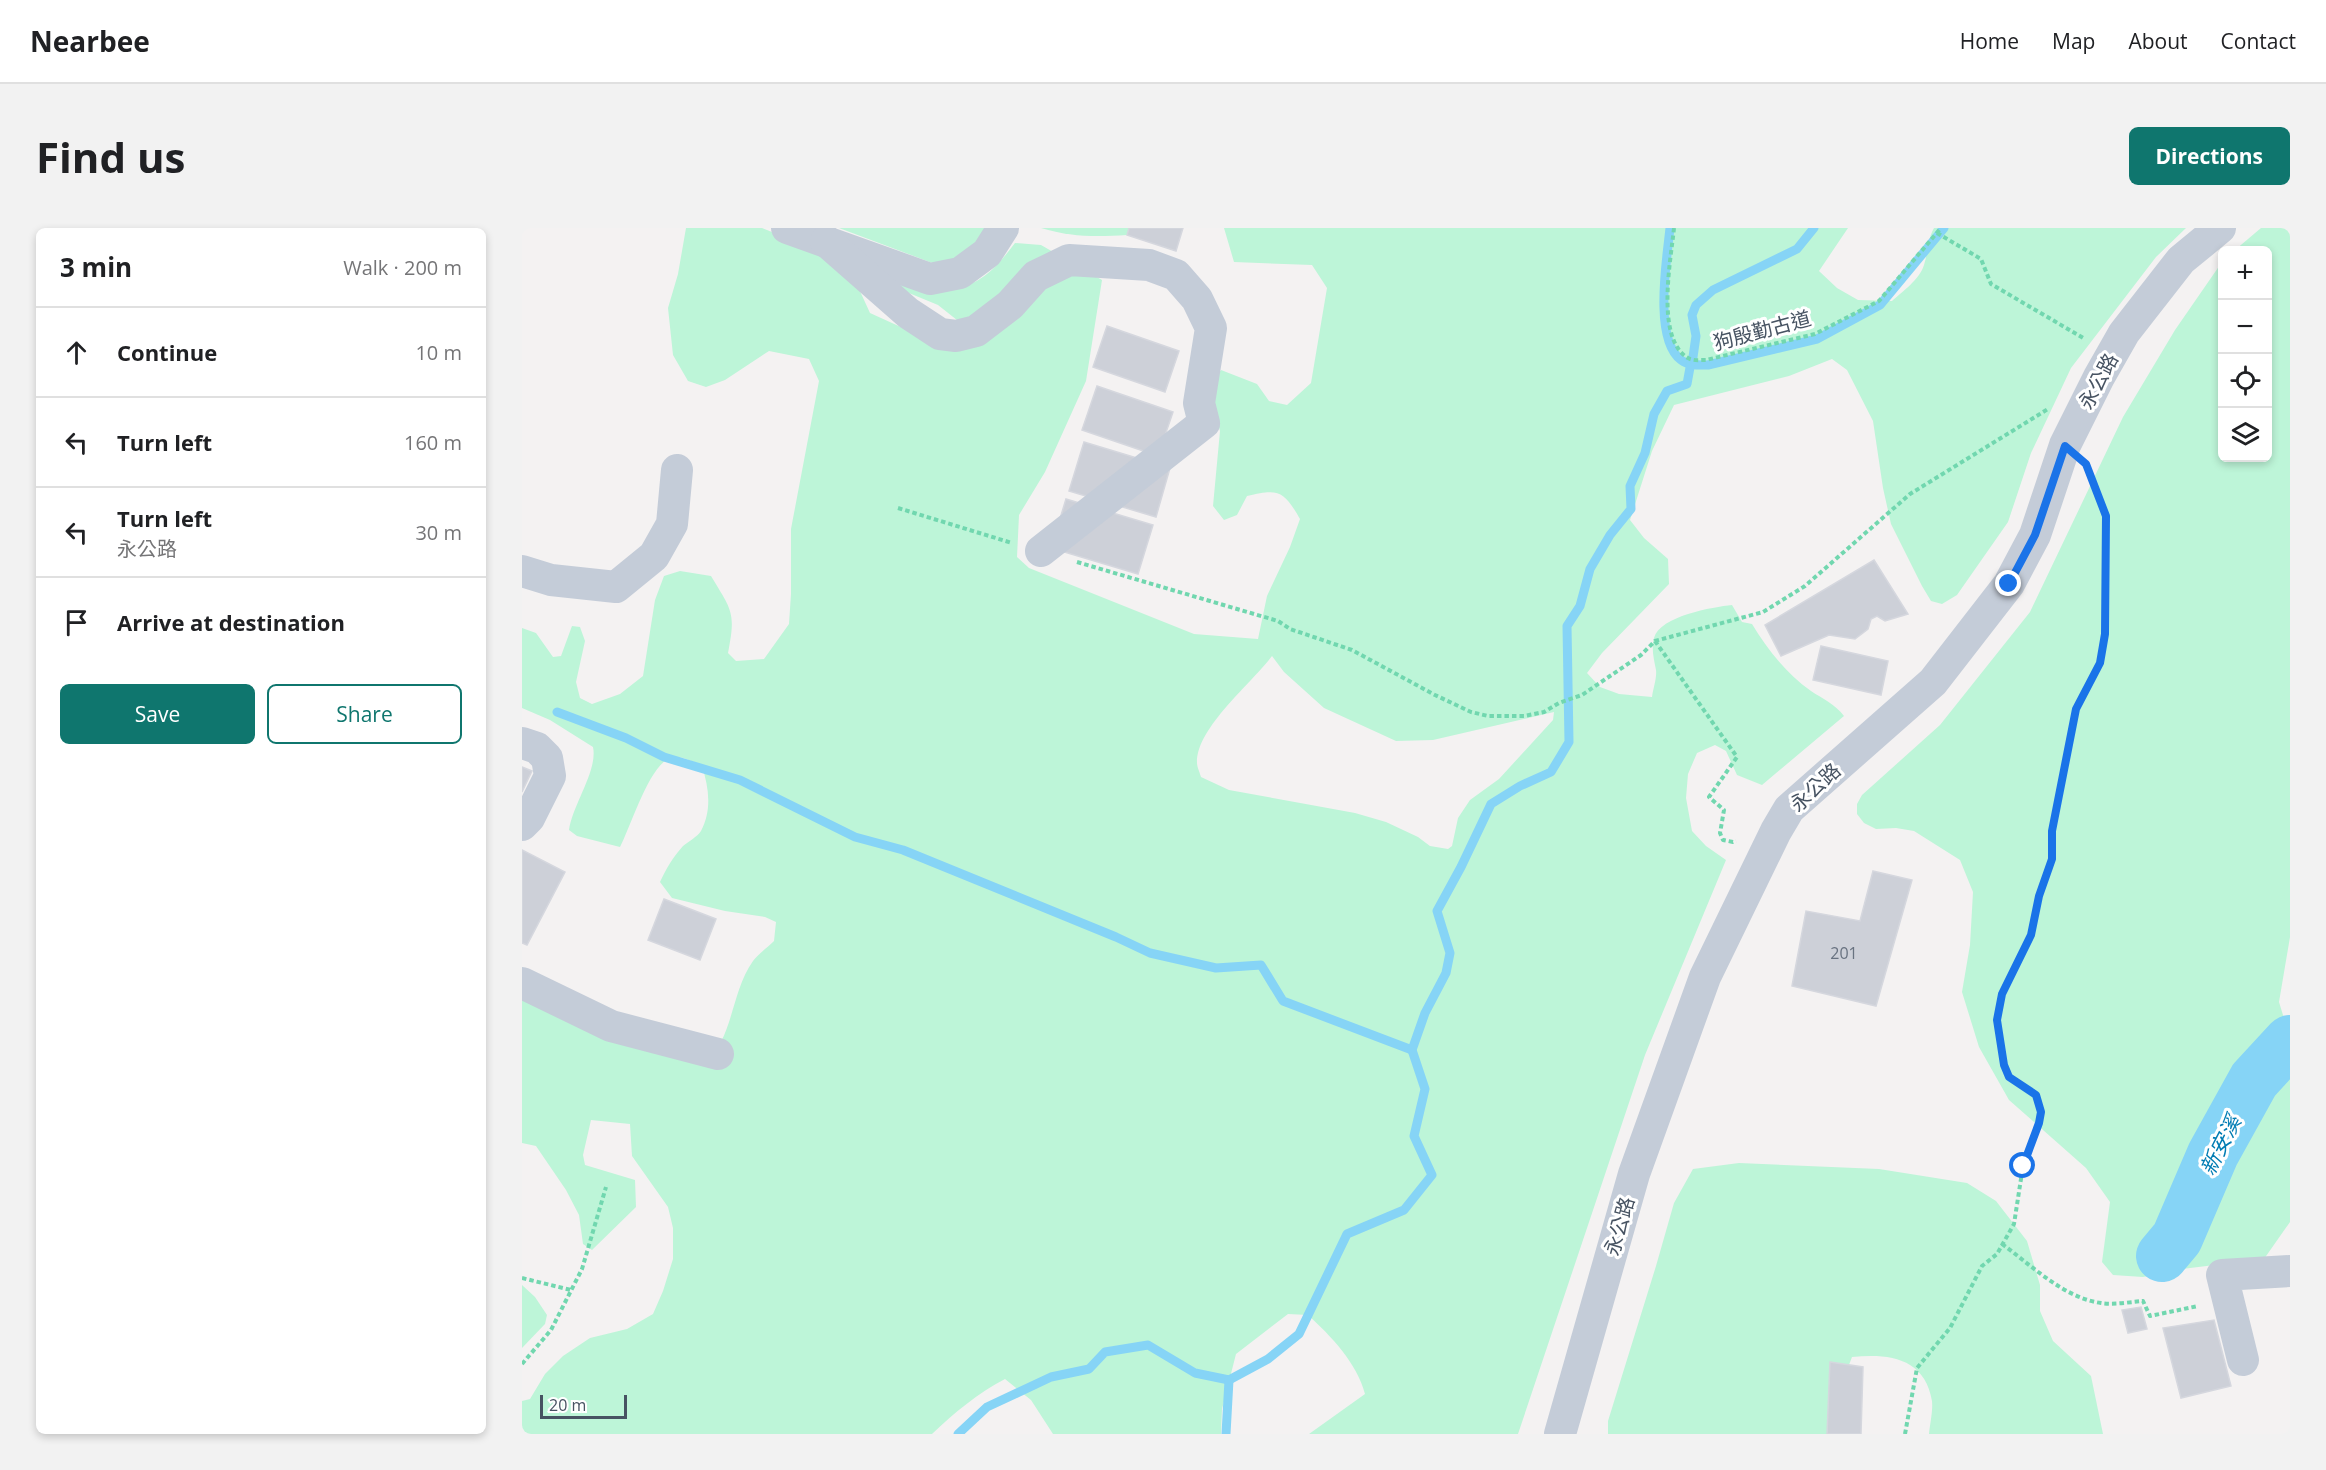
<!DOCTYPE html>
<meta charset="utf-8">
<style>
:root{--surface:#fff;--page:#f2f2f2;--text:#202124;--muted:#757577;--line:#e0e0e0;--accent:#0f766e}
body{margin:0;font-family:"Open Sans","Noto Sans TC",sans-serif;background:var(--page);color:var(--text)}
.controls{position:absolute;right:18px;top:18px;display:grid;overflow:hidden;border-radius:9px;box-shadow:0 3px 9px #0003}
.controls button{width:54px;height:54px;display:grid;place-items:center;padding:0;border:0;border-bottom:2px solid var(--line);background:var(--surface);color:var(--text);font:30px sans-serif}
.scale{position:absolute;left:18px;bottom:15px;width:87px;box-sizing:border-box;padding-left:6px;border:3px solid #475362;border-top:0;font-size:16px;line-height:21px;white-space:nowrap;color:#475362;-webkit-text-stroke:4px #fff;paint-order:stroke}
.stop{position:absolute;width:18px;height:18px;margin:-14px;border:4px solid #1a73e8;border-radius:50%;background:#fff}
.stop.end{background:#1a73e8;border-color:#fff;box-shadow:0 2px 6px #0008}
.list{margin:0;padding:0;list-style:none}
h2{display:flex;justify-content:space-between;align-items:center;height:78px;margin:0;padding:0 24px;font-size:26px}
h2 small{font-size:20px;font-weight:400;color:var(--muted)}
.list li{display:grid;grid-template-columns:39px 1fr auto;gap:18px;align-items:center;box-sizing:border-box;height:90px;padding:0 24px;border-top:2px solid var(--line)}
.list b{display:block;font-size:22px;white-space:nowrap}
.list p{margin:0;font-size:20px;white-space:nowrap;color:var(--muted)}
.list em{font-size:20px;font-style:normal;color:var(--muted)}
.actions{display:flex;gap:12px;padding:18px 24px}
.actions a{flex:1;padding:14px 0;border:2px solid var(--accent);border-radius:9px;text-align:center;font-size:21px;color:var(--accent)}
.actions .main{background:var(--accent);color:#fff}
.icon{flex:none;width:33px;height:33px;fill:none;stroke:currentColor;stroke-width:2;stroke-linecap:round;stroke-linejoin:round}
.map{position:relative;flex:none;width:1768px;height:1206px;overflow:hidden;border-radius:9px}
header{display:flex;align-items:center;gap:36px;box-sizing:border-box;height:84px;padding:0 30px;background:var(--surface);border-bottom:2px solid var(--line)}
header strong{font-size:28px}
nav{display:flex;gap:33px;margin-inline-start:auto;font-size:21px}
.intro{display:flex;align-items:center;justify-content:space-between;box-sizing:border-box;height:144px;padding:0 36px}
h1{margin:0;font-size:42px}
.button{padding:15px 27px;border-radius:9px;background:var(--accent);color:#fff;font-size:21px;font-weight:700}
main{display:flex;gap:36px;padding:0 36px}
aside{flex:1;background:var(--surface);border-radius:9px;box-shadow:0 3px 9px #0003}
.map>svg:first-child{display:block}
</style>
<header>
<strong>Nearbee</strong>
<nav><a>Home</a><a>Map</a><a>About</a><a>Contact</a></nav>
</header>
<div class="intro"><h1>Find us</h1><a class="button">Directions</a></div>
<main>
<aside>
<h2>3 min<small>Walk · 200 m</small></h2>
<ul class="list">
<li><svg class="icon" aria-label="ahead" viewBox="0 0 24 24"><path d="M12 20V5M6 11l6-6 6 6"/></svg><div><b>Continue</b></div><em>10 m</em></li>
<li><svg class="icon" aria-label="left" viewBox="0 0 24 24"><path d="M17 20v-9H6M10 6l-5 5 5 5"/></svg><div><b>Turn left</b></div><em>160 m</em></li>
<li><svg class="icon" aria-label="left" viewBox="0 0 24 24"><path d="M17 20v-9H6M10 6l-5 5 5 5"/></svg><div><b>Turn left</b><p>永公路</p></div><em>30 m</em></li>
<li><svg class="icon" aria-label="arrive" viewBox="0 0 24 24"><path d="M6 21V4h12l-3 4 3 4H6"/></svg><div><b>Arrive at destination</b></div></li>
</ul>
<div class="actions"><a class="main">Save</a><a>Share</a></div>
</aside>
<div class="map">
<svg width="1768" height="1206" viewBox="0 0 1768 1206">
<rect width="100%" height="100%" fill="#f4f2f2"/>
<g fill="#bdf5d8" fill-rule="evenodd">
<path d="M 164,0 L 240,0 L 292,21 L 337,61 L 348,85 L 403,110 L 440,96 L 416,77 L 382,63 L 367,49 C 431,62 450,73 493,15 L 519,17 L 580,52 L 564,153 L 523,244 L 497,287 L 495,329 L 507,340 L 672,406 L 736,411 L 745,368 L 768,319 L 778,291 C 762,263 757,260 725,268 L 715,287 L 702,292 L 691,278 L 698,203 L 690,175 L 689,157 L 699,142 L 735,156 L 747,173 L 765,177 L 789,155 L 805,60 L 790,37 L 712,34 L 702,0 L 1326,0 L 1297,43 L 1315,60 L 1336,72 L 1370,73 C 1380,64 1398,51 1402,37 C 1406,25 1405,12 1412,0 L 1664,0 L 1634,29 L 1549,140 L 1509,225 L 1486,294 L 1435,367 L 1420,376 L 1409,373 L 1400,358 L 1369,296 L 1361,260 L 1351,193 L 1325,142 L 1310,131 L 1267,148 L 1152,177 L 1130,223 L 1108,292 L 1122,310 L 1146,331 L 1147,356 L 1080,425 L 1065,445 L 1078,459 L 1097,466 L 1130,469 C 1131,461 1135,450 1134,442 C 1132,432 1129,420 1132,410 C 1138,388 1191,379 1210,377 L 1220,394 L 1230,396 C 1245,421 1264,445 1289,463 C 1301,471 1313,476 1322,488 L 1240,557 L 1215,547 L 1204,523 L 1193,517 L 1175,525 L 1166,546 L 1164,570 L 1170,603 L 1184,618 L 1204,632 L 1123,827 L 996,1206 L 787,1206 L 843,1166 C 835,1135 809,1108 786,1087 L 766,1086 L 714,1126 L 700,1181 L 699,1206 L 531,1206 L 509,1172 L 483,1151 C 456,1165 432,1185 410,1206 L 0,1206 L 0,1173 L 8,1171 L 23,1146 L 41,1128 L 68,1110 L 105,1101 L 131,1086 L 141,1063 L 151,1031 L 151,1000 L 146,979 L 110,928 L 108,896 L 69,892 L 61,927 L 63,937 L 113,952 L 114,979 L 70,1022 L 61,1016 L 57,987 L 44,962 L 14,918 L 0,915 L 0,764 L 199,814 C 212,788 214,757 231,733 C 236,726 245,720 252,713 L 254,694 L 243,689 L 203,683 L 150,670 L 138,654 C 144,641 151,629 161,618 C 167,613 175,609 179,603 C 190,582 187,560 180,538 C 171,534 160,527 149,530 C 128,535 109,598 98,619 L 55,608 L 47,602 C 51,576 76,542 71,519 L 28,492 L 0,480 L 0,400 L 14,405 L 31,429 L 39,428 L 50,398 L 58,399 L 63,413 L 54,454 L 58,470 L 70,476 L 98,466 L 121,448 L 133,372 L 142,348 L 158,343 L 189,348 C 210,383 214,384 206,425 L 214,433 L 242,431 L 267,396 L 269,366 L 269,301 L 297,153 L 287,131 L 247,123 L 203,152 L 184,159 L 166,153 L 151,127 L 146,80 L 156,46 ZM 750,428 L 762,444 L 802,480 L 874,513 L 911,512 L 1032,484 L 1031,492 L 977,551 L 948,572 L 936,590 L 930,618 L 926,621 L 908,618 L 896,609 L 864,594 L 833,585 L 707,562 L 679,549 C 678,545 675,539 675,535 C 674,500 730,455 750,428 Z"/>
<path d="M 317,0 L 468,0 L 434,34 L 413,36 Z"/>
<path d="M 519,0 L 607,0 L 605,7 C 574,9 548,9 519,0 Z"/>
<path d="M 1739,0 L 1768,0 L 1768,709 L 1757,774 L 1768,810 L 1768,994 L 1742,1031 L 1660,1041 L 1621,1049 L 1591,1047 L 1580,1034 L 1588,974 L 1564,940 L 1487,872 L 1457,819 L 1440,764 L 1448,717 L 1451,664 L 1438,632 L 1392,603 L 1374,600 L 1354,601 L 1342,595 L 1335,586 L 1335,576 L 1340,567 L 1418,497 L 1508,384 L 1601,189 L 1653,102 L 1700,34 L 1700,230 L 1746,230 L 1746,22 L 1713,22 Z"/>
<path d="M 1217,935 L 1357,941 L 1445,955 L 1474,973 L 1505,1013 L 1518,1057 L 1518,1083 L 1531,1113 L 1569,1148 L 1581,1206 L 1407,1206 C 1408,1196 1411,1183 1410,1173 C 1403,1130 1367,1125 1330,1129 L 1317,1163 L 1312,1206 L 1086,1206 L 1086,1193 L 1134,1038 L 1152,975 L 1171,941 Z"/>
<path d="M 0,1057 L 13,1069 L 25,1087 L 23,1096 L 0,1120 Z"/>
</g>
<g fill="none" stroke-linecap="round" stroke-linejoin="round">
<g stroke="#86d4f6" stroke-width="9">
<path d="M 1148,0 C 1145,30 1131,111 1159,132 C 1167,138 1176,137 1186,137 L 1295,111 L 1358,77 L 1422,0"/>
<path d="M 1171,129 L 1174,108 L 1170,87 L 1174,77 L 1191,62 L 1275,21 L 1292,0"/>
<path d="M 35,484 L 104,510 L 142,529 L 218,552 L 333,609 L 381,622 L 594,709 L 628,725 L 694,740 L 739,737 L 761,773 L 890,822"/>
<path d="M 436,1206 L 465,1179 L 529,1149 L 567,1141 L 583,1124 L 626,1117 L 673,1145 L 707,1152 L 746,1131 L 777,1106 L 825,1006 L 882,982 L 910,947 L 892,908 L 903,861 L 890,822 L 903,785 L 924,745 L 928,725 L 915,683 L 939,639 L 969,576 L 998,558 L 1029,544 L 1047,514 L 1045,398 L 1058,378 L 1068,341 L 1088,307 L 1109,281 L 1108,258 L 1123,225 L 1132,186 L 1145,163 L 1165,156 L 1169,134"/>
<path d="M 704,1206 L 707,1152"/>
</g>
<path stroke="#86d4f6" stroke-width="52" d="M 1640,1028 L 1655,1010 L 1691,926 L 1732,852 L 1768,813"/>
</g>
<g fill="#cdd0d8" stroke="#d5d7de" stroke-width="1.5">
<path d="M 607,0 L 661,0 L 654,23 L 605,7 Z"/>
<path d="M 585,98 L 657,123 L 643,164 L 571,139 Z"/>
<path d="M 575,158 L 651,184 L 636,228 L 560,202 Z"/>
<path d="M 562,214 L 648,240 L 634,289 L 547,263 Z"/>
<path d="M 544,271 L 631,297 L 616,346 L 529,320 Z"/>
<path d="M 1352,332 L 1386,386 L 1363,393 L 1355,388 L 1349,391 L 1346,401 L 1333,411 L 1307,407 L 1259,428 L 1243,397 Z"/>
<path d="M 1299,418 L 1366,433 L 1359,467 L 1291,452 Z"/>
<path d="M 0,539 L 10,543 L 0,564 Z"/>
<path d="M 0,622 L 43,644 L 5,717 L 0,715 Z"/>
<path d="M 1351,643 L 1390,652 L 1354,778 L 1270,758 L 1284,683 L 1338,693 Z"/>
<path d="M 142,671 L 194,691 L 178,732 L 126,712 Z"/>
<path d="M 1619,1079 L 1625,1101 L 1606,1105 L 1600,1082 Z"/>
<path d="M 1692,1092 L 1709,1158 L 1659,1170 L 1641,1100 Z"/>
<path d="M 1308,1134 L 1341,1139 L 1339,1206 L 1305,1206 Z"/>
</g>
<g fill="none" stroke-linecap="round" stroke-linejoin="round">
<g stroke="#71d7af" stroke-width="4" stroke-dasharray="4.5 3" stroke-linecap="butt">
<path d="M 1152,0 C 1149,31 1133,111 1166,130 C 1171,133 1178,132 1184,132 L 1293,106 L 1357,73 L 1419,0"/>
<path d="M 1415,5 L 1459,31 L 1469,56 L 1563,111"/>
<path d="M 376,280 L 490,315"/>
<path d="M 555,334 L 756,393 L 768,401 L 830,422 L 913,467 L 949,484 L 966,488 L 1002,488 L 1022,484 L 1037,475 L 1060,467 L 1119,427 L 1133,413 L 1241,384 L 1283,358 L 1388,266 L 1526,181"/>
<path d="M 1133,413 L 1215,529 L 1187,569 L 1202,582 L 1198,605 L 1201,612 L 1211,614 L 1214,613"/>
<path d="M 1480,1016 C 1509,1037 1542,1070 1579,1075 C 1592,1077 1608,1074 1621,1073 L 1628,1088 L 1676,1078"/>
<path d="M 0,1050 L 49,1062"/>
<path d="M 0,1136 L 29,1102 L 60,1041 L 84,959"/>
<path d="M 1383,1206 L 1395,1140 L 1428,1100 L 1460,1038 L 1475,1026 L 1492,996 L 1501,938 L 1517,895 L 1519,884 L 1514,867 L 1487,849 L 1482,837 L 1475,792 L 1480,766 L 1509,707 L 1517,668 L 1530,631 L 1530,603 L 1536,566 L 1554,481 L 1578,435 L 1583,406 L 1585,306 L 1584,289 L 1567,243"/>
</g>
<g stroke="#c4ccd8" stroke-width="32">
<path d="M 265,0 L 408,51 L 438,45 L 465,25 L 481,0"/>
<path d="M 304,13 L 386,85 L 418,106 L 434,108 L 454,103 L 488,77 L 514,48 L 547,32 L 627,37 L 654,47 L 675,71 L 689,100 L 677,175 L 682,195 L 519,323"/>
<path d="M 0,343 L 29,352 L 94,359 L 132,328 L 150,296 L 155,242"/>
<path d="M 0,515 L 15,520 L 25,530 L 28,548 L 7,590 L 0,597"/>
<path d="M 0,755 L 89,798 L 196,826"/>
<path d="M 1721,1132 L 1700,1047 L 1768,1043"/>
<path d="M 1038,1206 L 1112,946 L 1183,749 L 1254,603 L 1267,581 L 1411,454 L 1487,356 L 1513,307 L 1543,217 L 1577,149 L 1602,105 L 1659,32 L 1698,0"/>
</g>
</g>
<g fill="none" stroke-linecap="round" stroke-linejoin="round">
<path stroke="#1a73e8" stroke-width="8" d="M 1487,356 L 1513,307 L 1543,218 L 1564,236 L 1584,288 L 1583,406 L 1578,435 L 1554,481 L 1530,603 L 1530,631 L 1517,668 L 1509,707 L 1480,766 L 1475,792 L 1482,837 L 1487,849 L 1514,867 L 1519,884 L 1517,895 L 1501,938"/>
</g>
<g text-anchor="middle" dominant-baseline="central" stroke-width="6" stroke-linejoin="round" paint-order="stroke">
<g font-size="16" fill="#687280">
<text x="1322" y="725">201</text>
</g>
<g font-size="20" fill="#475362" stroke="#fff">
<text transform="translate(1240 102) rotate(-15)">狗殷勤古道</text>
<text transform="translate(1576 153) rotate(-62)">永公路</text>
<text transform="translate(1293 559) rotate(-43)">永公路</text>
<text transform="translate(1097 998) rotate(-74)">永公路</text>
</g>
<g font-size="21" font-style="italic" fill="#017cb3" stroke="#fff">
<text transform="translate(1698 917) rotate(-63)">新安溪</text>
</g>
</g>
</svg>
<div class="controls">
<button>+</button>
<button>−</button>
<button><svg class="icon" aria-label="locate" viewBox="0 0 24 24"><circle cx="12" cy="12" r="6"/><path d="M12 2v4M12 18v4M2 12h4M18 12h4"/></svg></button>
<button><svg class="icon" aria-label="layers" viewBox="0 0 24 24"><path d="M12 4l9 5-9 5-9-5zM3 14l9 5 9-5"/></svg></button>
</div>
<div class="scale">20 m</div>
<div class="stop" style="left:1501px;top:938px"></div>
<div class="stop end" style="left:1487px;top:356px"></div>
</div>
</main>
